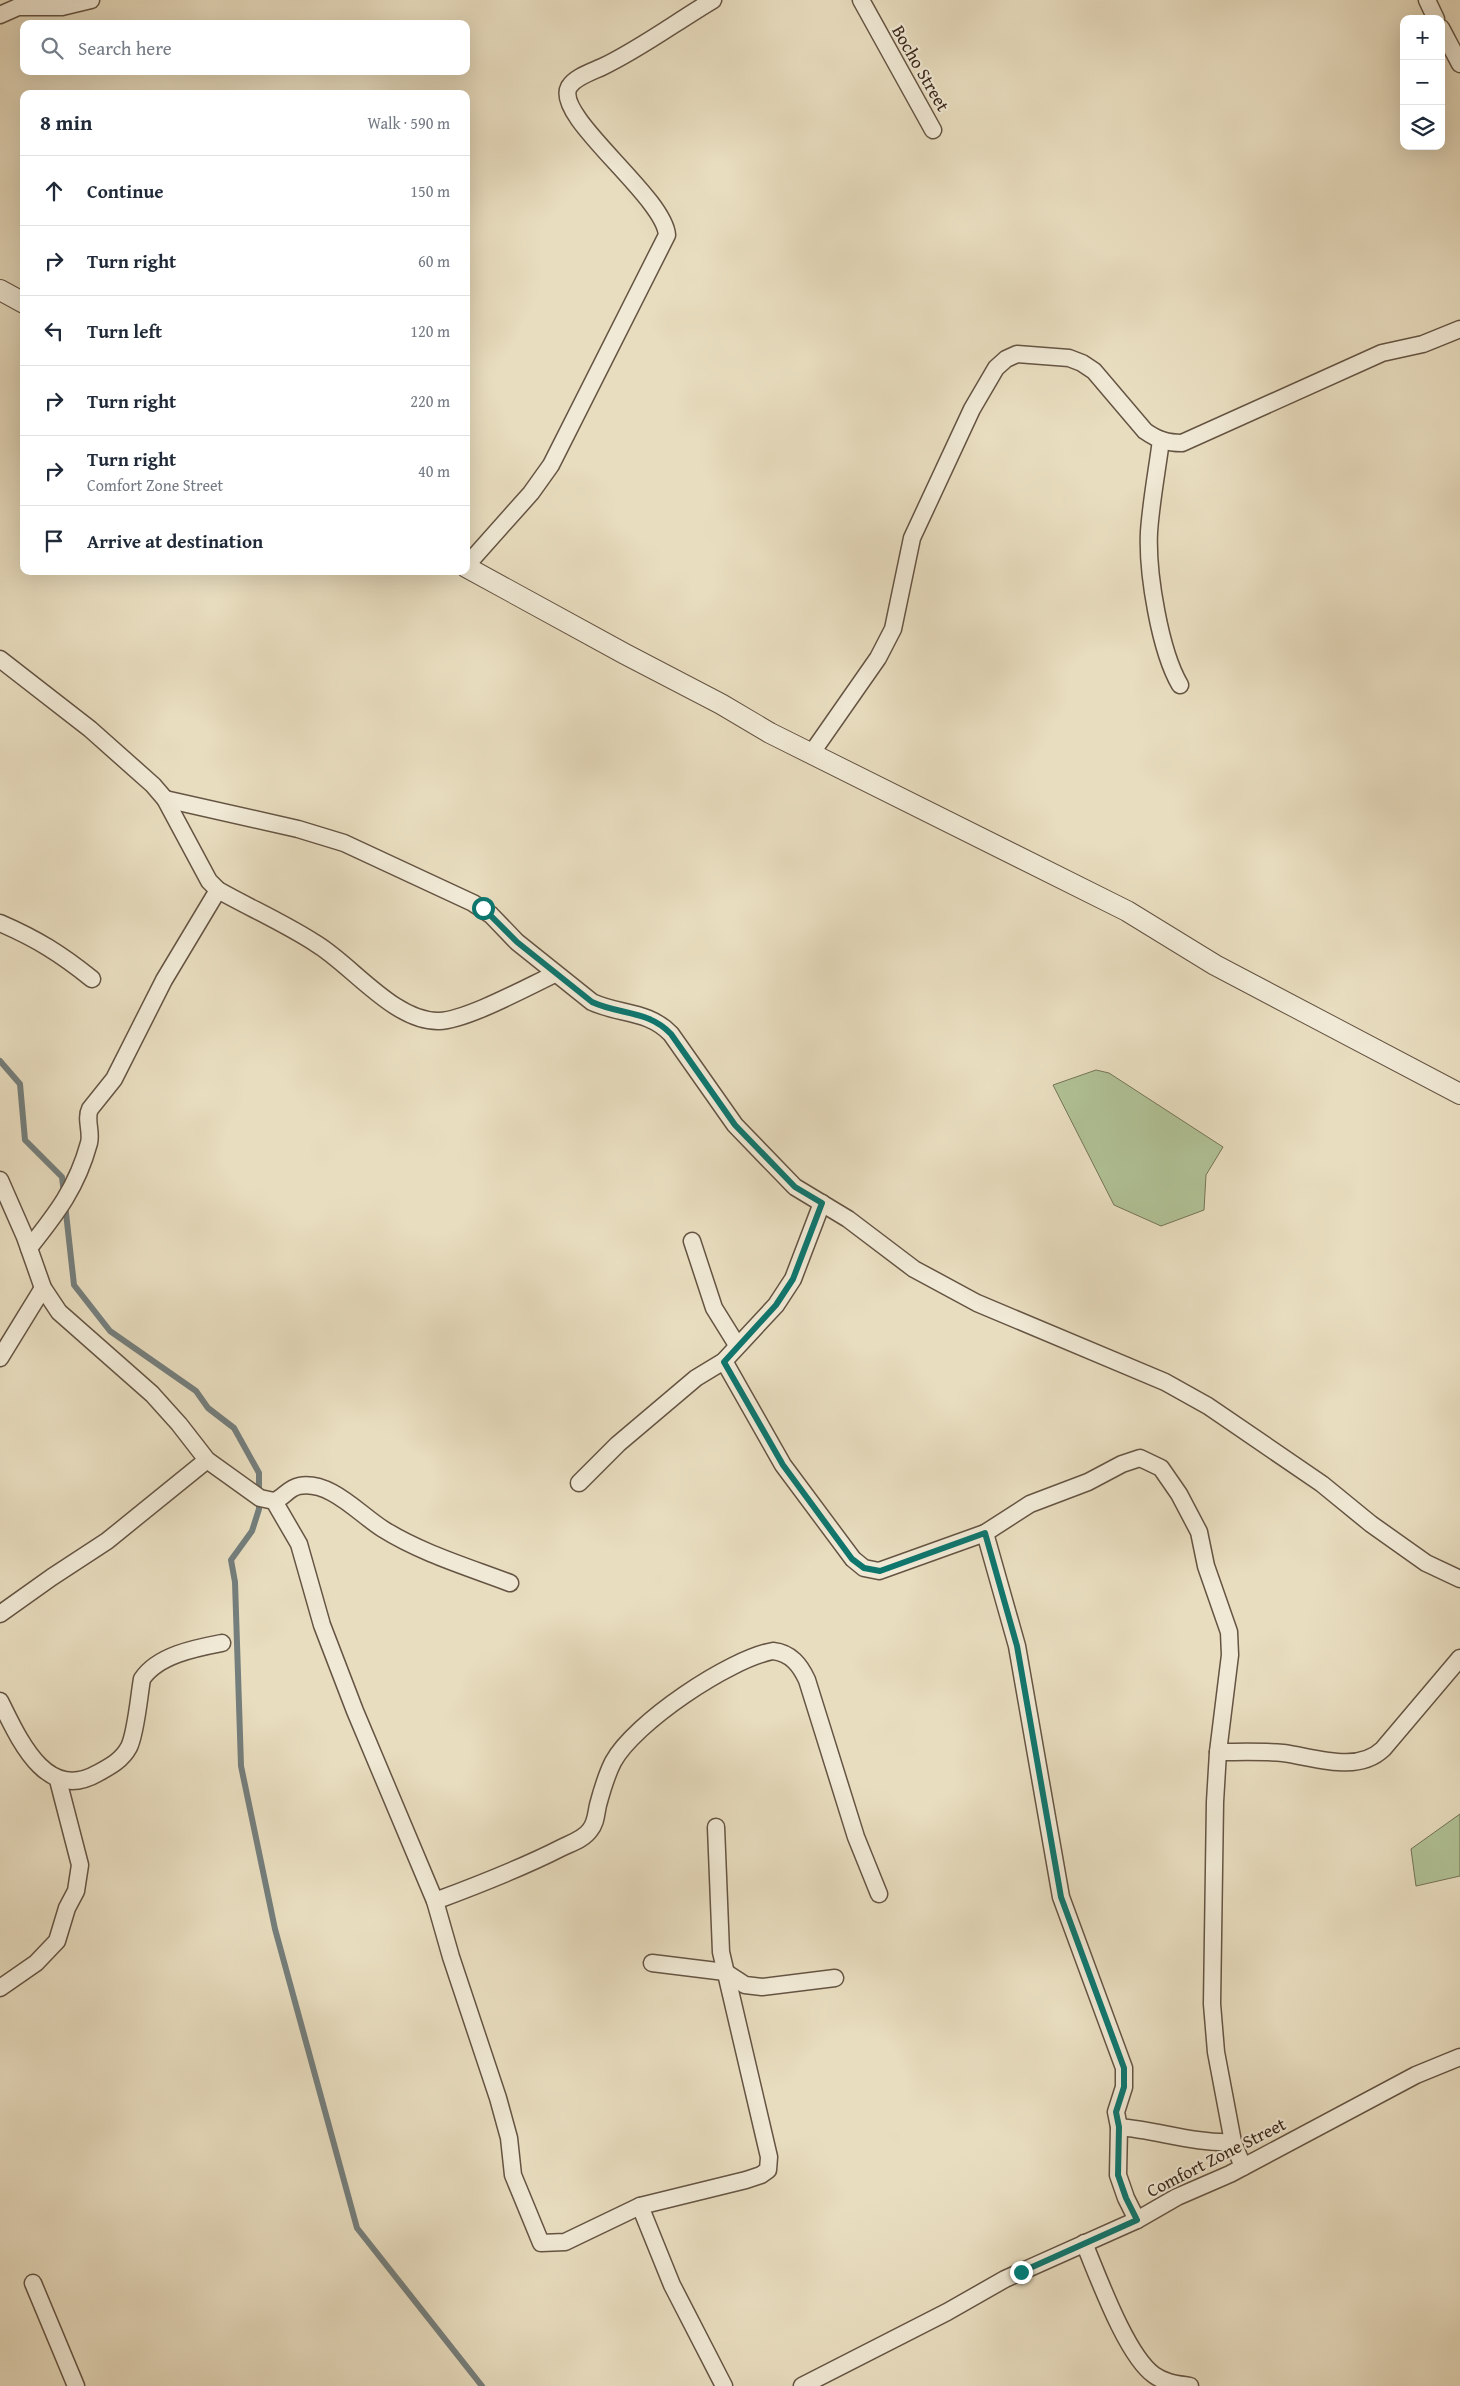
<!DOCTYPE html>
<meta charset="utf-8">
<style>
:root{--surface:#fff;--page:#f2f2f3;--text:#1f2937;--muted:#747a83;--line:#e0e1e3}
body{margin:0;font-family:"Gentium Book Plus",serif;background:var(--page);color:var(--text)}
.controls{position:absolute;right:15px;top:15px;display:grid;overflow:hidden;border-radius:10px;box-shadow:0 5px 20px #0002}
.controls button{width:45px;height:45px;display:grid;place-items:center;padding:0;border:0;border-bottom:1px solid var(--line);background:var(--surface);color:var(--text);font:25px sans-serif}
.stop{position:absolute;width:15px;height:15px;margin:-11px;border:4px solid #0f766e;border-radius:50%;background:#fff}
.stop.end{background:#0f766e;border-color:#fff;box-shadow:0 1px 5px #0008}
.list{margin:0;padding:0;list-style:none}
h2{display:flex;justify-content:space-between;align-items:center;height:65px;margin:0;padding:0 20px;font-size:21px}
h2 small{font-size:16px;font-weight:400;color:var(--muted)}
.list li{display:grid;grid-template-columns:32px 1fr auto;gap:15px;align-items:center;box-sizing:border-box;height:70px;padding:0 20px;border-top:1px solid var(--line)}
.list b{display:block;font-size:19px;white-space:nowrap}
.list p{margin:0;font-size:16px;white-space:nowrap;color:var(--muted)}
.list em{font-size:16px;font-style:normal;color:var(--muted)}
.icon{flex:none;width:28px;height:28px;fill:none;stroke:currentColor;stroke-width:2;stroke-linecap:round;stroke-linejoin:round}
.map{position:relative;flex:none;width:1460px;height:2386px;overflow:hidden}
.search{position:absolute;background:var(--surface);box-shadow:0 5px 20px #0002;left:20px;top:20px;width:450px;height:55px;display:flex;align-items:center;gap:12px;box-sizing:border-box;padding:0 18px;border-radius:10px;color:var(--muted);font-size:19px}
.panel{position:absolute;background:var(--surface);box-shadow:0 5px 20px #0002;left:20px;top:90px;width:450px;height:485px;border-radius:10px}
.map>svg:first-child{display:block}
</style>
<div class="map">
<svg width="1460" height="2386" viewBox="0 0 1460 2386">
<rect width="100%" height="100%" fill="#e8ddbf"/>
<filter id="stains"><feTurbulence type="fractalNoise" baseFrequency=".004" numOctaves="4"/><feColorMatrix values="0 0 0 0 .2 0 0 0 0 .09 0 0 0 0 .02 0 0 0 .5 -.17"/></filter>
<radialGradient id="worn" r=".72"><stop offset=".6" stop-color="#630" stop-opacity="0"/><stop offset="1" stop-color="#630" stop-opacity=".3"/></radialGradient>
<g fill="#b0c296" stroke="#747458">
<path d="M 1096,1070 L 1109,1073 L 1223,1147 L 1206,1175 L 1204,1210 L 1161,1226 L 1114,1205 L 1053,1085 Z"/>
<path d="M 1460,1814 L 1460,1876 L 1416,1886 L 1411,1849 Z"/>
</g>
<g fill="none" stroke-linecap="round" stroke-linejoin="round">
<g stroke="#747e7c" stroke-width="6">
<path d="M 0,1061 L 20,1084 L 25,1140 L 62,1177 L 64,1194"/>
<path d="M 65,1204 L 74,1285 L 110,1331 L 196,1391 L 208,1408 L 234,1428 L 259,1473 L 259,1509 L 252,1531 L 231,1560 L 235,1582 L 241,1766 L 275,1929 L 357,2228 L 482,2386"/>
</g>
<g stroke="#655443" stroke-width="19">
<g id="minor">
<path d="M 861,0 L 933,130"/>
<path d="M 1427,0 L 1436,19"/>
<path d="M 0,15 L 18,7 L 62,7 L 91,0"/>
<path d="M 1441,28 L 1460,64"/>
<path d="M 1161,440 C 1157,471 1151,502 1149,532 C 1147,573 1160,651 1180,685"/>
<path d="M 466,566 L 531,493 L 551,465 L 667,235 C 664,196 553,116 569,87 C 575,77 591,72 602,67 C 640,49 676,22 713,0"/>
<path d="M 0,659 L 90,729 L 153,785 L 165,799 L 209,881 L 218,890 C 250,908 284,923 315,943 C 351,964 394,1022 439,1021 C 467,1020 527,987 555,974"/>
<path d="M 811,754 L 878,658 L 893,629 L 912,538 L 972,409 L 996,368 L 1006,359 L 1017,354 L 1069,358 L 1082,363 L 1094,371 L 1145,431 C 1158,440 1167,443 1182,443 L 1382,353 L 1423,344 L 1460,329"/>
<path d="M 165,799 L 298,829 L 344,843 L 473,903 L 491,915 L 517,942 L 592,1002 C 620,1015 648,1010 671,1034 L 735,1125 L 795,1187 L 848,1219 L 914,1269 L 977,1303 L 1165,1382 L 1208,1406 L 1322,1484 L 1371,1524 L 1426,1563 L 1460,1579"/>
<path d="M 0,923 C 37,939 61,954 92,979"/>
<path d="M 0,1180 L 25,1237 L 43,1288 L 59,1312 L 152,1394 L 179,1424 L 207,1460 L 260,1498 L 274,1501 L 299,1544 L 322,1625 L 355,1711 L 435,1901 L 451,1957 L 498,2098 L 509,2138 L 513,2175 L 541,2243 L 565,2242 L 640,2206 L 746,2180 L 761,2175 L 768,2170 L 769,2157 L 721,1952 L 716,1827"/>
<path d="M 692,1241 L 714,1308 L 737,1345"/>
<path d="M 29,1248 C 57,1213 77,1187 89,1143 C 92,1132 85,1119 90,1109 L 114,1079 L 164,980 L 218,890"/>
<path d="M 0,1358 L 43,1288"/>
<path d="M 724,1361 L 783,1465 L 853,1559 L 864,1568 L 879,1571 L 985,1533 L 1030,1504 L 1088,1482 L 1122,1464 L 1140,1458 L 1161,1468 L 1179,1494 L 1199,1532 L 1206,1566 L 1229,1632 L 1230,1655 L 1218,1752 L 1215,1802 L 1212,2004 L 1216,2052 L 1233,2142 L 1243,2167"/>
<path d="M 579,1483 L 618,1444 L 696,1378 L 724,1361 L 776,1305 L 793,1279 L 822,1203"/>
<path d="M 274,1501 C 284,1498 288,1488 299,1486 C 330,1480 359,1514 383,1529 C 421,1553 468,1567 510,1583"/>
<path d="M 985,1533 L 1017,1646 L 1061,1897 L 1124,2068 L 1124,2087 L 1116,2112 L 1119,2127 L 1118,2175 L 1126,2198 L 1137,2220"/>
<path d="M 0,1614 L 52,1577 L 107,1541 L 207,1460"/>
<path d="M 0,1701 C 19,1739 46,1803 98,1773 C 111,1766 122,1760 129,1747 C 136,1733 139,1696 142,1679 C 158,1655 196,1648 222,1643"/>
<path d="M 1218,1752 C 1239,1752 1262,1751 1283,1753 C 1314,1757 1357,1774 1383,1749 L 1460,1658"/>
<path d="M 435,1901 C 478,1885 520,1869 561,1848 C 571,1843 584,1839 590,1830 C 596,1823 596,1814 598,1805 C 602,1790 606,1776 613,1762 C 634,1723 729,1659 773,1651 C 791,1653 800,1665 807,1680 L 856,1837 L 879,1894"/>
<path d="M 652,1963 L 725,1972 L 745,1985 L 762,1987 L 835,1978"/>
<path d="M 0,1988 L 36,1963 L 57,1941 L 67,1908 L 76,1891 L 80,1865 L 58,1780"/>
<path d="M 1119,2127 C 1157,2130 1195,2144 1233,2142"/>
<path d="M 640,2206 L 672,2285 L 724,2386"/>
<path d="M 1084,2243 C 1098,2276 1126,2355 1154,2375 C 1165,2383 1178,2384 1190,2386"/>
<path d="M 33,2283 L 76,2386"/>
<path d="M 802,2386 L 947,2312 L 1005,2279 L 1137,2220 L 1177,2197 L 1230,2174 L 1416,2075 L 1460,2057"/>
</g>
</g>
<g stroke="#655443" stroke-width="22">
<g id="tertiary">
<path d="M 0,290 L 24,303"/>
<path d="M 466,567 L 625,654 L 721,704 L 770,733 L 1127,911 L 1215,965 L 1460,1094"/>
</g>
</g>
<use href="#minor" stroke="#f0e9d5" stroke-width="16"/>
<use href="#tertiary" stroke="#f0e9d5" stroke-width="20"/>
</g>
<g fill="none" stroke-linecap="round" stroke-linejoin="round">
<path stroke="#0f766e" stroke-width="6" d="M 483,908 L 517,942 L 592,1002 C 620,1015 648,1010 671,1034 L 735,1125 L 795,1187 L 822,1203 L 793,1279 L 776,1305 L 724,1362 L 783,1465 L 852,1559 L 864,1568 L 880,1571 L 985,1533 L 1017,1646 L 1061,1897 L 1124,2068 L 1124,2087 L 1116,2112 L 1119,2127 L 1118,2175 L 1126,2198 L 1137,2220 L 1021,2272"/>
</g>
<g text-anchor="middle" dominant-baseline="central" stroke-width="4.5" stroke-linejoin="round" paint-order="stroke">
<g font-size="18" fill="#39261a" stroke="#f0e9d5">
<text transform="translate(921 68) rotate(60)">Bocho Street</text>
<text transform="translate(1216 2157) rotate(-27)">Comfort Zone Street</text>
</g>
</g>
<rect width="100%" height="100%" filter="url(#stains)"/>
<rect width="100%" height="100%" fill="url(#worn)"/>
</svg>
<div class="controls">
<button>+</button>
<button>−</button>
<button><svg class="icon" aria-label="layers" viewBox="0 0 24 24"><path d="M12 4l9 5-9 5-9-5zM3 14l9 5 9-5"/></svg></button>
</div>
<div class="stop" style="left:483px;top:908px"></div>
<div class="stop end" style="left:1021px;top:2272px"></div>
<div class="search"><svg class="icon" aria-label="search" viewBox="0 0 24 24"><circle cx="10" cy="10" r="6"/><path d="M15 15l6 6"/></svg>Search here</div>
<section class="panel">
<h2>8 min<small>Walk · 590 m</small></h2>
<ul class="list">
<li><svg class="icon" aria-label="ahead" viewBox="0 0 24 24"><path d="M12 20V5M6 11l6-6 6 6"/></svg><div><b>Continue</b></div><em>150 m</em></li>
<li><svg class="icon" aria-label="right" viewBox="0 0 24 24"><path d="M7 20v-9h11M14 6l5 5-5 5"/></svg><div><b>Turn right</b></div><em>60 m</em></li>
<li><svg class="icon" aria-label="left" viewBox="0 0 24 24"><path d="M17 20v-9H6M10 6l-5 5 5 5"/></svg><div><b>Turn left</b></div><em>120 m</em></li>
<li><svg class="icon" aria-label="right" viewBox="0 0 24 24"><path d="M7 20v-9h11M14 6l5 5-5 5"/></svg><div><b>Turn right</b></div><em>220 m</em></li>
<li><svg class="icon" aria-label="right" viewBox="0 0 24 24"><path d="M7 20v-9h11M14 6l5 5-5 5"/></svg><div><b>Turn right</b><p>Comfort Zone Street</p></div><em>40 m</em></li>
<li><svg class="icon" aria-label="arrive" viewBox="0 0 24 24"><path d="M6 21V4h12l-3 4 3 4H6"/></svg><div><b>Arrive at destination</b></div></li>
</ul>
</section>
</div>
